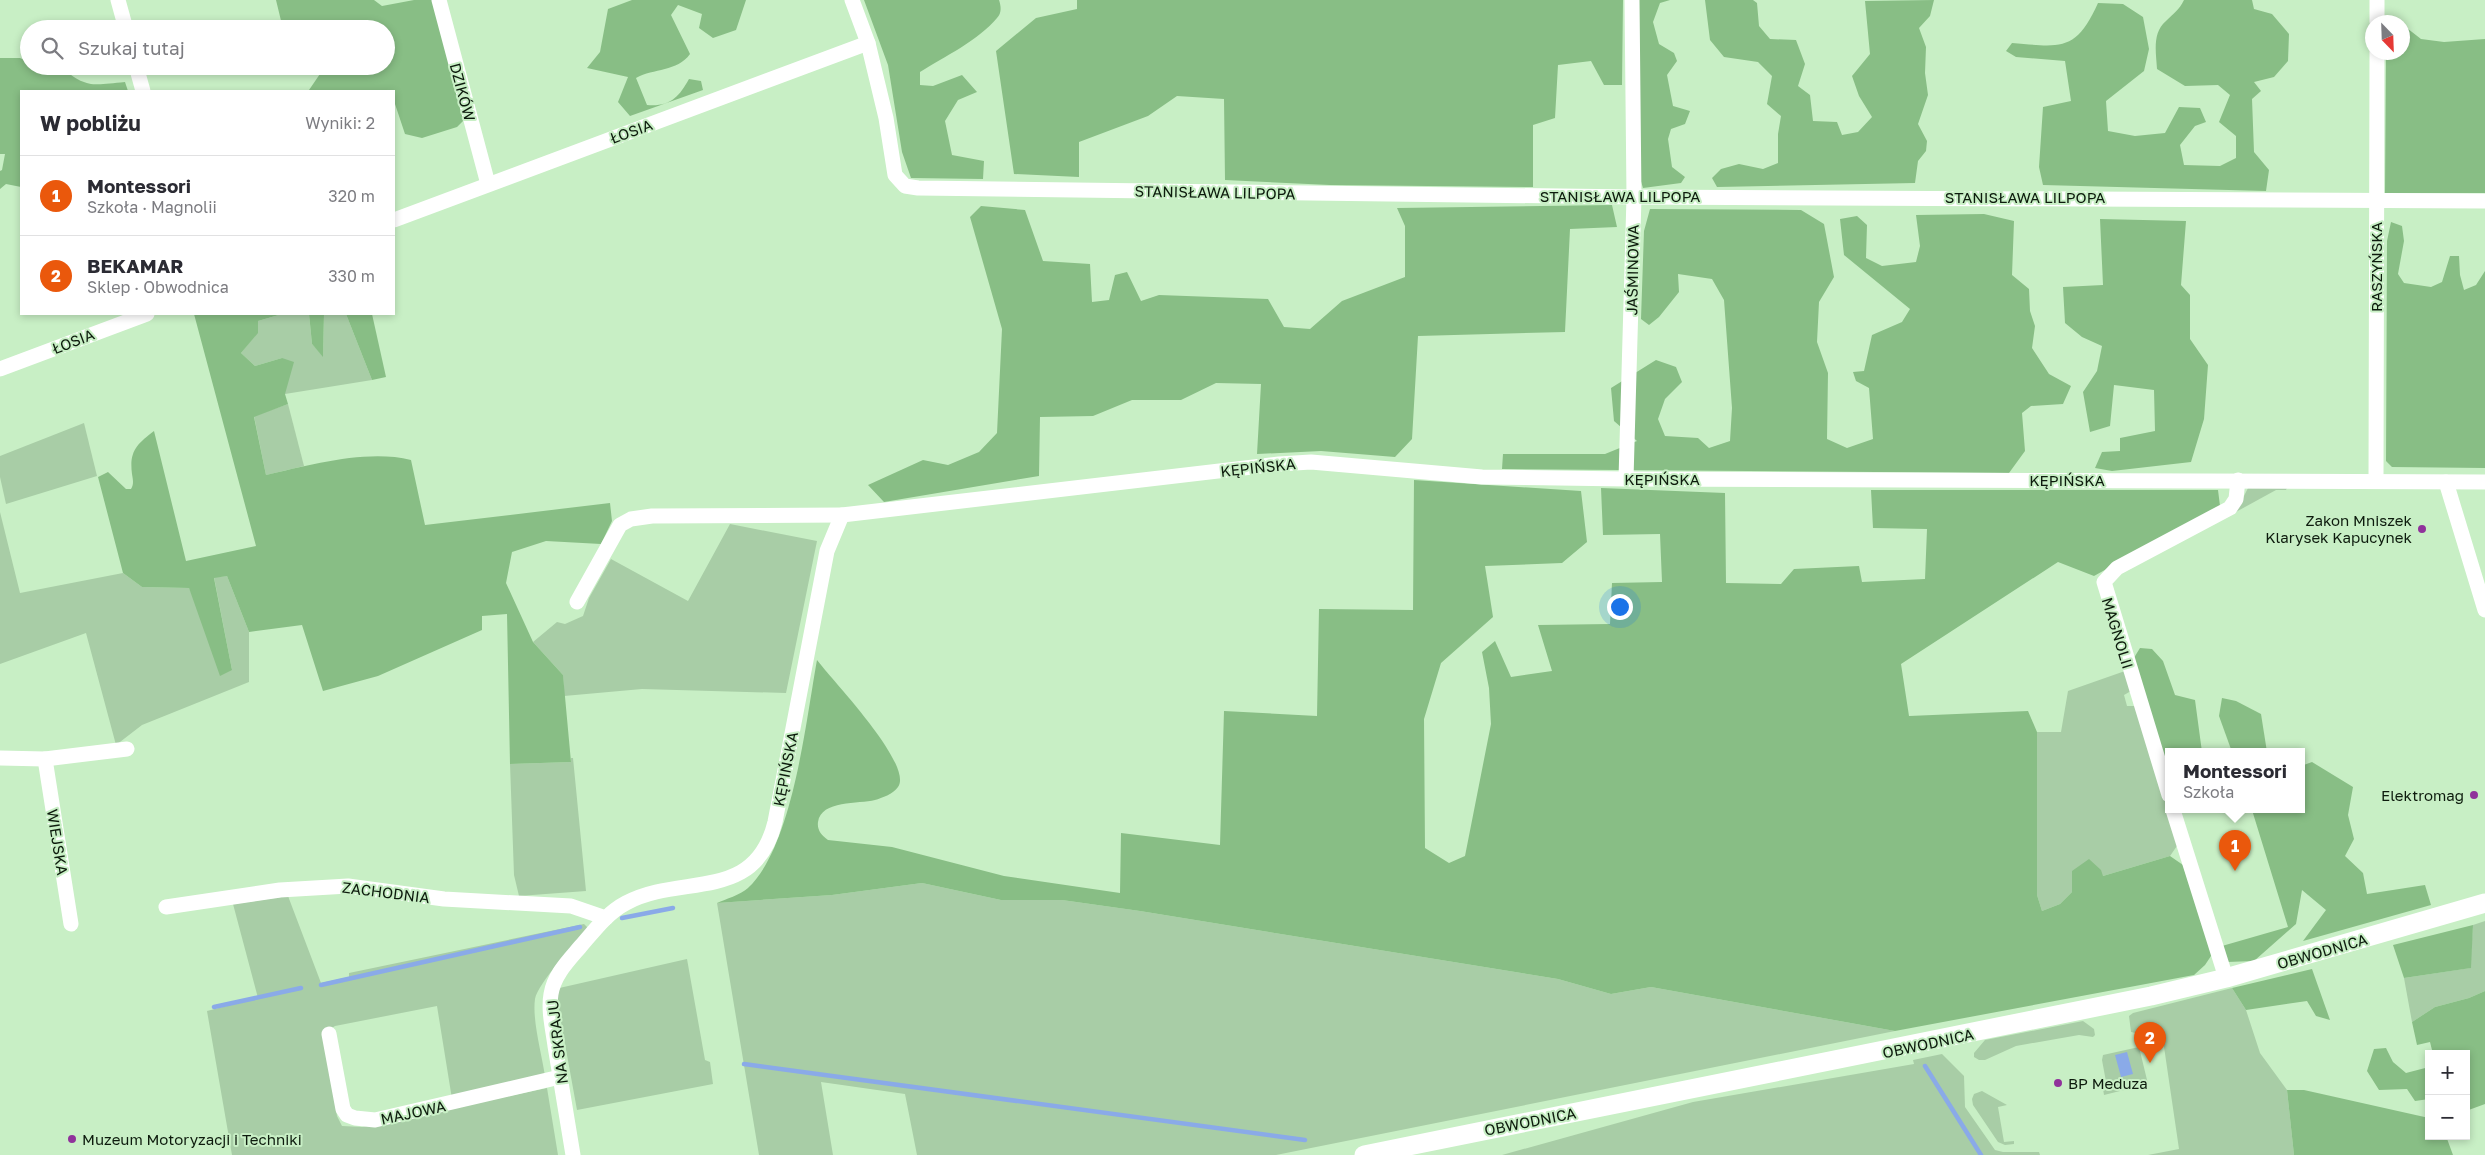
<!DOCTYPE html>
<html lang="pl">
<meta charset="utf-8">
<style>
:root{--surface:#fff;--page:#f2f2f3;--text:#2b2b33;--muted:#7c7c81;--line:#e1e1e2;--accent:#ea580c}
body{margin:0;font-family:"Golos Text",sans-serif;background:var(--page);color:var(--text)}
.controls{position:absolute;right:15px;bottom:15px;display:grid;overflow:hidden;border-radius:0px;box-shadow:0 2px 8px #0003}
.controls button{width:45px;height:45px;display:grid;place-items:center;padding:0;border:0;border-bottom:1px solid var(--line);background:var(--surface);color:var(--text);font:25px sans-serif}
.compass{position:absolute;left:2365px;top:15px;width:45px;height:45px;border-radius:50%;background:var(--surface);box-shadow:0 2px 8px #0003;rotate:157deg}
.you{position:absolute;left:1619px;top:606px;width:18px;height:18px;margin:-12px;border:4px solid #fff;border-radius:50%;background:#1a73e8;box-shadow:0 0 0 8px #1a73e833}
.badge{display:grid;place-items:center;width:32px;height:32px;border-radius:50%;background:var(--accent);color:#fff;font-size:16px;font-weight:700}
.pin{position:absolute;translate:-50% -41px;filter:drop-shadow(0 1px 2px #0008)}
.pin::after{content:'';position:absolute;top:26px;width:18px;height:15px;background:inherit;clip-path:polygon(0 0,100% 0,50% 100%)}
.popup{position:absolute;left:2165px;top:748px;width:140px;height:65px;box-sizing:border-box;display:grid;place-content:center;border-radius:0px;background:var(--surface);filter:drop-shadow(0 1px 4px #0005);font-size:16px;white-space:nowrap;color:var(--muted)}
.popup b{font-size:19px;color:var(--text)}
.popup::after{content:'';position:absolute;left:50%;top:100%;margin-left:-10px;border:10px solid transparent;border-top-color:var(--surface)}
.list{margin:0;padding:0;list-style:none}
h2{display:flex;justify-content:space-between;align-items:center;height:65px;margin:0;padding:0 20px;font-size:21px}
h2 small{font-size:16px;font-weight:400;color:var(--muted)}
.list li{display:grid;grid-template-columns:32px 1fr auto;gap:15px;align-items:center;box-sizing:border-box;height:80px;padding:0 20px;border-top:1px solid var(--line)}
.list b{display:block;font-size:19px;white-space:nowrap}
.list p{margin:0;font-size:16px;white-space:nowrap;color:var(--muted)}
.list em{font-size:16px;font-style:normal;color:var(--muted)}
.icon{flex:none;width:28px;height:28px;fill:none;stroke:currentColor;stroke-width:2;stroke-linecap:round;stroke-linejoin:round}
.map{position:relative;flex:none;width:2485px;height:1155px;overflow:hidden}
.search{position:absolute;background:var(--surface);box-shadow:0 2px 8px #0003;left:20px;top:20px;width:375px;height:55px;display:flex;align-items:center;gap:12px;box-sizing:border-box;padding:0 18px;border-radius:28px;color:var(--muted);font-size:19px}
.panel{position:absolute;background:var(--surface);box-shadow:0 2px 8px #0003;left:20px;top:90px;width:375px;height:225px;border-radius:0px}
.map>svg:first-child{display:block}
</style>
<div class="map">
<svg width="2485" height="1155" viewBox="0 0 2485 1155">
<rect width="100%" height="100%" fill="#c8efc5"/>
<g fill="#a8cda6">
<path d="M 282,314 L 309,314 L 312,344 L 323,356 L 324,314 L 346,314 L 372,380 L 285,394 L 282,358 L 255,366 L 241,353 L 257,333 L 258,321 Z"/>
<path d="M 288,404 L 304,466 L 266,475 L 254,416 Z"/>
<path d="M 84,423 L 97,476 L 6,504 L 0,477 L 0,456 Z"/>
<path d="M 2288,486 L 2286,490 L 2276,490 L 2214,524 L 2242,500 L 2248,488 Z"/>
<path d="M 0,512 L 20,593 L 123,573 L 142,587 L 189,588 L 232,670 L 214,577 L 227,576 L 249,632 L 249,682 L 142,725 L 116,745 L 86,633 L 0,664 Z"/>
<path d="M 730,524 L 817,541 L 786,693 L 642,689 L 564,696 L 563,675 L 533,642 L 557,622 L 565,624 L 583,616 L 589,598 L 611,559 L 688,601 Z"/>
<path d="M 2125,671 L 2131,691 L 2124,695 L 2127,706 L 2136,706 L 2179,843 L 2170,856 L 2103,876 L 2072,871 L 2072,892 L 2060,904 L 2042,911 L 2037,895 L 2037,732 L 2061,732 L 2068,691 Z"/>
<path d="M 571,758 L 573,758 L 586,891 L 519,896 L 514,875 L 510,764 L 571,762 Z"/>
<path d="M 922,883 L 1001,900 L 1062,900 L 1140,911 L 1558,979 L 1611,994 L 1651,987 L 1895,1031 L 1276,1155 L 917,1155 L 905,1094 L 821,1082 L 833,1155 L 759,1155 L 717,903 L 832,895 Z"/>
<path d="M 288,896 L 321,983 L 349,977 L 349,973 L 584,924 L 588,928 C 576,942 538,983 535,999 C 532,1020 542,1055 545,1076 L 452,1099 L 437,1006 L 335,1026 L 324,1033 L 337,1116 L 342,1126 L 362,1127 L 547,1088 L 558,1155 L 232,1155 L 207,1011 L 258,998 L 233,904 Z"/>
<path d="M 2485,921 L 2485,991 L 2469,998 L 2435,1007 L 2412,1022 L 2404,978 L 2470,968 L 2473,925 Z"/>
<path d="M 687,959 L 705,1060 L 710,1062 L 713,1084 L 577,1110 L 555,989 Z"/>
<path d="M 2232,988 L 2246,1010 L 2260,1053 L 2287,1090 L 2294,1155 L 2148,1155 L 2179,1149 L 2163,1040 L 2156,1041 L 2149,1036 L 2131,1032 L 2129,1016 L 2133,1013 Z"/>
<path d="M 2083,1021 L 2094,1029 L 2095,1035 L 2093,1037 L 2079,1035 L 2016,1046 L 1985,1060 L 1979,1060 L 1974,1057 L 1974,1053 L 1985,1040 Z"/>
<path d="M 2139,1047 L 2148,1084 L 2104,1095 L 2103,1089 L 2107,1087 L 2102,1060 L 2103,1055 Z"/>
<path d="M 1942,1054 L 1964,1076 L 1965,1107 L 1995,1150 L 2003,1152 L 2039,1152 L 2040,1155 L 1502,1155 L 1693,1102 L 1914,1064 L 1913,1060 Z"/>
<path d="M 1982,1091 L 2007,1105 L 1998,1107 L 2004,1142 L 2014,1141 L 2014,1144 L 2005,1145 L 1998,1142 L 1973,1105 L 1972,1099 L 1974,1094 Z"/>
</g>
<g fill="#88be85">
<path d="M 276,0 L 374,0 L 382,6 L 414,0 L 432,0 L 466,118 L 457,127 L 422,138 L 405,134 L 394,101 L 394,91 L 306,91 L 309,90 L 322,71 L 309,66 L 386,66 L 386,29 L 283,29 Z"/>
<path d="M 632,0 L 746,0 L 736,30 L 713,38 L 699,28 L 702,14 L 678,5 L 671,15 L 690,54 C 677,72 654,68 636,78 L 647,105 C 670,107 679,97 689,79 L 701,81 L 703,90 L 630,116 L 618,102 L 628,77 L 587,68 L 600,52 L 608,9 Z"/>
<path d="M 864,0 L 999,0 C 1001,6 1002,13 997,18 C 979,40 944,57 920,72 L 920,85 L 933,86 L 962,75 L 977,92 L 958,100 L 945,121 L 952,155 L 984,161 L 983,179 L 911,178 L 902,152 L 888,65 Z"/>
<path d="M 1077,0 L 1623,0 L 1622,85 L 1604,85 L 1591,61 L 1558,65 L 1555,118 L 1533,125 L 1533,187 L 1330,185 L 1225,180 L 1224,99 L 1177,96 L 1148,116 L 1079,142 L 1079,177 L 1014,174 L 996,51 L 1036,18 L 1077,9 Z"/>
<path d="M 1639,0 L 1670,0 L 1660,3 L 1653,22 L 1659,44 L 1674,53 L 1677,61 L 1667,75 L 1673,106 L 1690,111 L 1685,124 L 1671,129 L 1668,139 L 1672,167 L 1685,177 L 1681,183 L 1643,188 L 1640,178 Z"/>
<path d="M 1705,0 L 1753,0 L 1757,3 L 1759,26 L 1770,39 L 1796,40 L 1805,64 L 1798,86 L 1810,95 L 1813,121 L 1837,122 L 1842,135 L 1858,132 L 1872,117 L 1859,96 L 1852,76 L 1870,54 L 1865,1 L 1934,0 L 1930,16 L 1919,28 L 1926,47 L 1925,73 L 1928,95 L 1918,124 L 1927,141 L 1926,151 L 1918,161 L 1915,183 L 1717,187 L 1712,178 L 1721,169 L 1739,164 L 1763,169 L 1778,163 L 1778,134 L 1781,116 L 1767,104 L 1772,76 L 1758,62 L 1724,57 L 1710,40 Z"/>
<path d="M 2184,0 L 2252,0 L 2254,9 L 2272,14 L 2289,34 L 2288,61 L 2274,77 L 2254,82 L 2261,91 L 2252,99 L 2254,152 L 2269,170 L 2266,191 L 2043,185 L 2039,167 L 2043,107 L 2071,101 L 2065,61 L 2016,57 L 2006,51 L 2012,43 C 2061,47 2076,52 2098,3 L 2123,4 L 2143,17 L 2149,49 L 2144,71 L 2106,101 L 2108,131 L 2135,136 L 2165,133 L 2179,107 L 2200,108 L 2206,122 L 2195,126 L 2180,145 L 2184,165 L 2220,166 L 2236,158 L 2236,136 L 2219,122 L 2230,95 L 2218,85 L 2185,86 L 2157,69 C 2156,52 2152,33 2166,21 C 2174,13 2179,10 2184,0 Z"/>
<path d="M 2403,25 L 2421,39 L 2444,42 L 2485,39 L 2485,193 L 2385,193 L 2386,53 L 2402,52 Z"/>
<path d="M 0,58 L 20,58 L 29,62 L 29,66 L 60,66 C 86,89 93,85 125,82 L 128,91 L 21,91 L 21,187 L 6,184 L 0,189 L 0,171 L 2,170 L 5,154 L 0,154 Z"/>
<path d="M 1612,205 L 1617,227 L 1570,229 L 1565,332 L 1418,336 L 1412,439 L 1395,457 L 1321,451 L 1257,454 L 1261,384 L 1216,383 L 1181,400 L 1132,400 L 1093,416 L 1040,417 L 1039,476 L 884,502 L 868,485 L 923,460 L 948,465 L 979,452 L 997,433 L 1002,329 L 970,217 L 981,206 L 1025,210 L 1043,261 L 1090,264 L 1092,302 L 1109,300 L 1115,275 L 1127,272 L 1141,301 L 1159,295 L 1268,299 L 1284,327 L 1310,329 L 1342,301 L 1405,277 L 1405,226 L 1397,208 Z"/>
<path d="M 1650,209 L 1801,210 L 1824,224 L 1834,277 L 1819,302 L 1817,342 L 1828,373 L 1827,439 L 1847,448 L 1873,439 L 1869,388 L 1856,381 L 1853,372 L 1864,371 L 1872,335 L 1902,322 L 1910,309 L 1844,255 L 1840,219 L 1857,216 L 1867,225 L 1866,258 L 1882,266 L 1916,262 L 1920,246 L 1916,215 L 1984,214 L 2014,221 L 2012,275 L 2029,289 L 2030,311 L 2035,326 L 2032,348 L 2049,374 L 2071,386 L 2063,404 L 2031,406 L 2022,413 L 2025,451 L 2009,473 L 1502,469 L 1503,454 L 1605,454 L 1637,441 L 1614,421 L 1611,388 L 1656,360 L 1676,367 L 1682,382 L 1665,399 L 1658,419 L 1665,436 L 1698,438 L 1709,448 L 1730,441 L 1732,408 L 1724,300 L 1712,279 L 1678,274 L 1679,292 L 1659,317 L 1649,325 L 1641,319 L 1644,231 Z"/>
<path d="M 2100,219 L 2186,221 L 2181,285 L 2190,295 L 2190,339 L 2208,365 L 2204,419 L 2191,462 L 2112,471 L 2095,468 L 2102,452 L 2120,451 L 2120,438 L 2155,431 L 2154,390 L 2114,385 L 2110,426 L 2090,432 L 2083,392 L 2097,371 L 2102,346 L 2082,337 L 2065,323 L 2063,287 L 2103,285 Z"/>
<path d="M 2391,222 L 2402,226 L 2404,241 L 2398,274 L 2404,283 L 2431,287 L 2442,282 L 2450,256 L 2459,256 L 2460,275 L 2464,290 L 2476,285 L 2485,271 L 2485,468 L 2392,467 L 2386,461 L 2387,241 Z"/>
<path d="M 194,314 L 282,314 L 258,321 L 258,333 L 241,353 L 255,366 L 282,358 L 294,362 L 285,394 L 288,404 L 254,417 L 266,475 C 310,465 367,449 411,460 L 425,525 L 610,503 L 612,521 L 601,544 L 546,541 L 512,552 L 506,583 L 533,642 L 563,675 L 571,762 L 510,764 L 507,614 L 482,616 L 482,630 L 378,676 L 323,691 L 302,625 L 249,632 L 227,576 L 214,578 L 232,670 L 220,676 L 189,588 L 142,587 L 123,573 L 98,477 L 108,472 L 126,489 L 131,489 C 134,484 133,480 132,474 C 129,451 137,444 154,431 L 186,561 L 256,546 Z"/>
<path d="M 309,314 L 324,314 L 323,357 L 312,344 Z"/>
<path d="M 346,314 L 372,314 L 386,377 L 372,380 Z"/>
<path d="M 1414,480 L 1581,491 L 1587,542 L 1562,563 L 1485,566 L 1493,617 L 1441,663 L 1424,719 L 1425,848 L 1449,863 L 1465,856 L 1491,724 L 1489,688 L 1482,652 L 1495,641 L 1511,677 L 1552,671 L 1538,625 L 1610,624 L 1612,583 L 1662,582 L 1660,534 L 1603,535 L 1601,488 L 1725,493 L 1726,583 L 1781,584 L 1794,569 L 1859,566 L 1862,582 L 1925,579 L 1927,529 L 1873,528 L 1871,490 L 2218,490 L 2220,506 L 2094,576 L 2058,562 L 1901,664 L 1909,716 L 2028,711 L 2037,732 L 2037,895 L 2042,911 L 2060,904 L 2072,892 L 2072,871 L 2089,859 L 2101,870 L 2103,876 L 2170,856 L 2183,865 L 2213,953 L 2205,965 L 2194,975 L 1895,1031 L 1651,987 L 1611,994 L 1558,979 L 1140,911 L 1062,900 L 1001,900 L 922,883 L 832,895 L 717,903 C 726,899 740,895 748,888 C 793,846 806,720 817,660 C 832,680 914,765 898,787 C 893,794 882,798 875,800 C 859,804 821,800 818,822 C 817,830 821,835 828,840 L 892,847 L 1004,876 L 1120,893 L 1121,833 L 1220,845 L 1224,711 L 1317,716 L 1319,609 L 1413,610 Z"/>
<path d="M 2140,648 L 2152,649 L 2163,661 L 2175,695 L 2195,700 L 2202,752 L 2169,752 L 2169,778 L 2132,661 Z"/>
<path d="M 2222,698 L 2236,701 L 2261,714 L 2267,752 L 2232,752 L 2219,716 Z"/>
<path d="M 2312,762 L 2353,787 L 2348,815 L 2354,839 L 2345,856 L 2363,873 L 2367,894 L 2425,885 L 2431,905 L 2303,941 L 2326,910 L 2302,890 L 2296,924 L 2254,961 L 2227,962 L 2222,946 L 2288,927 L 2252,810 L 2301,810 L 2301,766 Z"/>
<path d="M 2473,925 L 2471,968 L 2404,978 L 2393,945 Z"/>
<path d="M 2312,969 L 2330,1020 L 2316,1016 L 2307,1001 L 2246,1010 L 2232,988 Z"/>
<path d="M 2485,991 L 2485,1104 L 2466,1111 L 2466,1054 L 2433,1054 L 2430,1042 L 2417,1045 L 2412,1022 L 2435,1007 L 2469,998 Z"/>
<path d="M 2386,1048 L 2393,1062 L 2406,1073 L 2429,1067 L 2429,1099 L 2415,1101 L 2407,1089 L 2379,1090 L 2367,1071 L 2374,1049 Z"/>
<path d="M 2287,1090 L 2304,1090 L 2429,1118 L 2429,1136 L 2446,1136 L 2453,1155 L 2294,1155 Z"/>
</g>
<path fill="#8aaae8" d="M 2127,1052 L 2133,1074 L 2121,1077 L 2115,1055 Z"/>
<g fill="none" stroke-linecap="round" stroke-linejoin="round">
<g stroke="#8aaae8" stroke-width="4.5">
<path d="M 622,918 L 673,908"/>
<path d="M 321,985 L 580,927"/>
<path d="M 214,1007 L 301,988"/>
<path d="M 744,1064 L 1305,1140"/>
<path d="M 1925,1066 L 1981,1155"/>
</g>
<g stroke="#fff" stroke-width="15">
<path d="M 118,0 L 126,29"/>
<path d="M 439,0 L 488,184"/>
<path d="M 852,0 L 868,43 L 886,118 L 895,175 L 905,186 L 918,188 L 1634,197 L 2485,201"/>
<path d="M 2377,22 L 2377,0"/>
<path d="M 136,66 L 143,91"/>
<path d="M 394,220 L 868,43"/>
<path d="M 0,369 L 147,314"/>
<path d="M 1626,479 L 1634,197 L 1632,0"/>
<path d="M 2376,481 L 2377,52"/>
<path d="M 2446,482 L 2485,610"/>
<path d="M 577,602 L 620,525 L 631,519 L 652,516 L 842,515"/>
<path d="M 0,758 L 45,759 L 127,749"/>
<path d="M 45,759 L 71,924"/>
<path d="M 2169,795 L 2104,582 L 2117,568 L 2230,508 L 2236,499 L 2238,480"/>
<path d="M 2173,810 L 2226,978"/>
<path d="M 166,907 L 280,890 L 348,886 L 444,899 L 571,906 L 606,918"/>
<path d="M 329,1034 L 343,1109 L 347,1115 L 355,1118 L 375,1120 L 560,1077"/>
<path d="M 573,1155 C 567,1119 561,1083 555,1046 C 553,1030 548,1011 551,994 C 554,975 568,961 580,947 C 594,931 607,913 626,903 C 682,873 755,904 775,822 L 827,551 L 842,515 L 1279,464 L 1311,462 L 1482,477 L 1626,479 L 2485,482"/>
</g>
<path stroke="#fff" stroke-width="19" d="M 1364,1155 L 2151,996 L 2226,978 L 2485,903"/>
</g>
<g fill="#90329b" stroke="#c8efc5" stroke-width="2">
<circle cx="2422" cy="529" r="5"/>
<circle cx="2474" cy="795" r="5"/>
<circle cx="2058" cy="1083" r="5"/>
<circle cx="72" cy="1139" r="5"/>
</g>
<g text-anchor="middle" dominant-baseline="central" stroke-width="4" stroke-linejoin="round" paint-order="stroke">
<g font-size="15" fill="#0d1b0d" stroke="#c8efc5">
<text transform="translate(463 92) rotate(75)">DZIKÓW</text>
<text transform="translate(631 131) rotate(-20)">ŁOSIA</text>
<text transform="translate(1215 192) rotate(1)">STANISŁAWA LILPOPA</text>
<text x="1620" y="196">STANISŁAWA LILPOPA</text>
<text x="2025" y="197">STANISŁAWA LILPOPA</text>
<text transform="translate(2376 267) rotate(-90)">RASZYŃSKA</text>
<text transform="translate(1632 270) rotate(-89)">JAŚMINOWA</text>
<text transform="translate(73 341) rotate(-21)">ŁOSIA</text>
<text transform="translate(1258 467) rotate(-6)">KĘPIŃSKA</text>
<text x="1662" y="479">KĘPIŃSKA</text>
<text x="2067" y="480">KĘPIŃSKA</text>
<text transform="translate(2118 633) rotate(73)">MAGNOLII</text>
<text transform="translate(785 769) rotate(-79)">KĘPIŃSKA</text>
<text transform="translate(58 842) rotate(81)">WIEJSKA</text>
<text transform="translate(386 892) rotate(7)">ZACHODNIA</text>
<text transform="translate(2322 951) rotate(-16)">OBWODNICA</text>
<text transform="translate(557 1042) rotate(-97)">NA SKRAJU</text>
<text transform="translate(1928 1043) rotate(-12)">OBWODNICA</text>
<text transform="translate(413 1112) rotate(-12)">MAJOWA</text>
<text transform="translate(1530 1121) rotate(-11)">OBWODNICA</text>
</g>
<g font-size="15" fill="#0d1b0d" stroke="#c8efc5" text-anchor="end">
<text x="2412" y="520">Zakon Mniszek<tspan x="2412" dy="17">Klarysek Kapucynek</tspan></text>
<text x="2464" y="795">Elektromag</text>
<text x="2068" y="1083" text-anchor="start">BP Meduza</text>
<text x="82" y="1139" text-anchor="start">Muzeum Motoryzacji i Techniki</text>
</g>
</g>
</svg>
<div class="controls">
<button>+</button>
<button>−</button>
</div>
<svg class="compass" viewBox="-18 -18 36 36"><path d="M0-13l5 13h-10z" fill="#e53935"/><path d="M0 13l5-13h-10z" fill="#7c7c81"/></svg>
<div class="you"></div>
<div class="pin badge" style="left:2235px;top:871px">1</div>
<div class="popup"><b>Montessori</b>Szkoła</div>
<div class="pin badge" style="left:2150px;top:1063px">2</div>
<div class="search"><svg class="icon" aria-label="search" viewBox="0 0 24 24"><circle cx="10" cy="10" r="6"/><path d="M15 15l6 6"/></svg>Szukaj tutaj</div>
<section class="panel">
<h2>W pobliżu<small>Wyniki: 2</small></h2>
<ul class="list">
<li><span class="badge">1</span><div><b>Montessori</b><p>Szkoła · Magnolii</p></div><em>320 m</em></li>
<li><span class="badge">2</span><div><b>BEKAMAR</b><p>Sklep · Obwodnica</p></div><em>330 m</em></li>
</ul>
</section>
</div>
